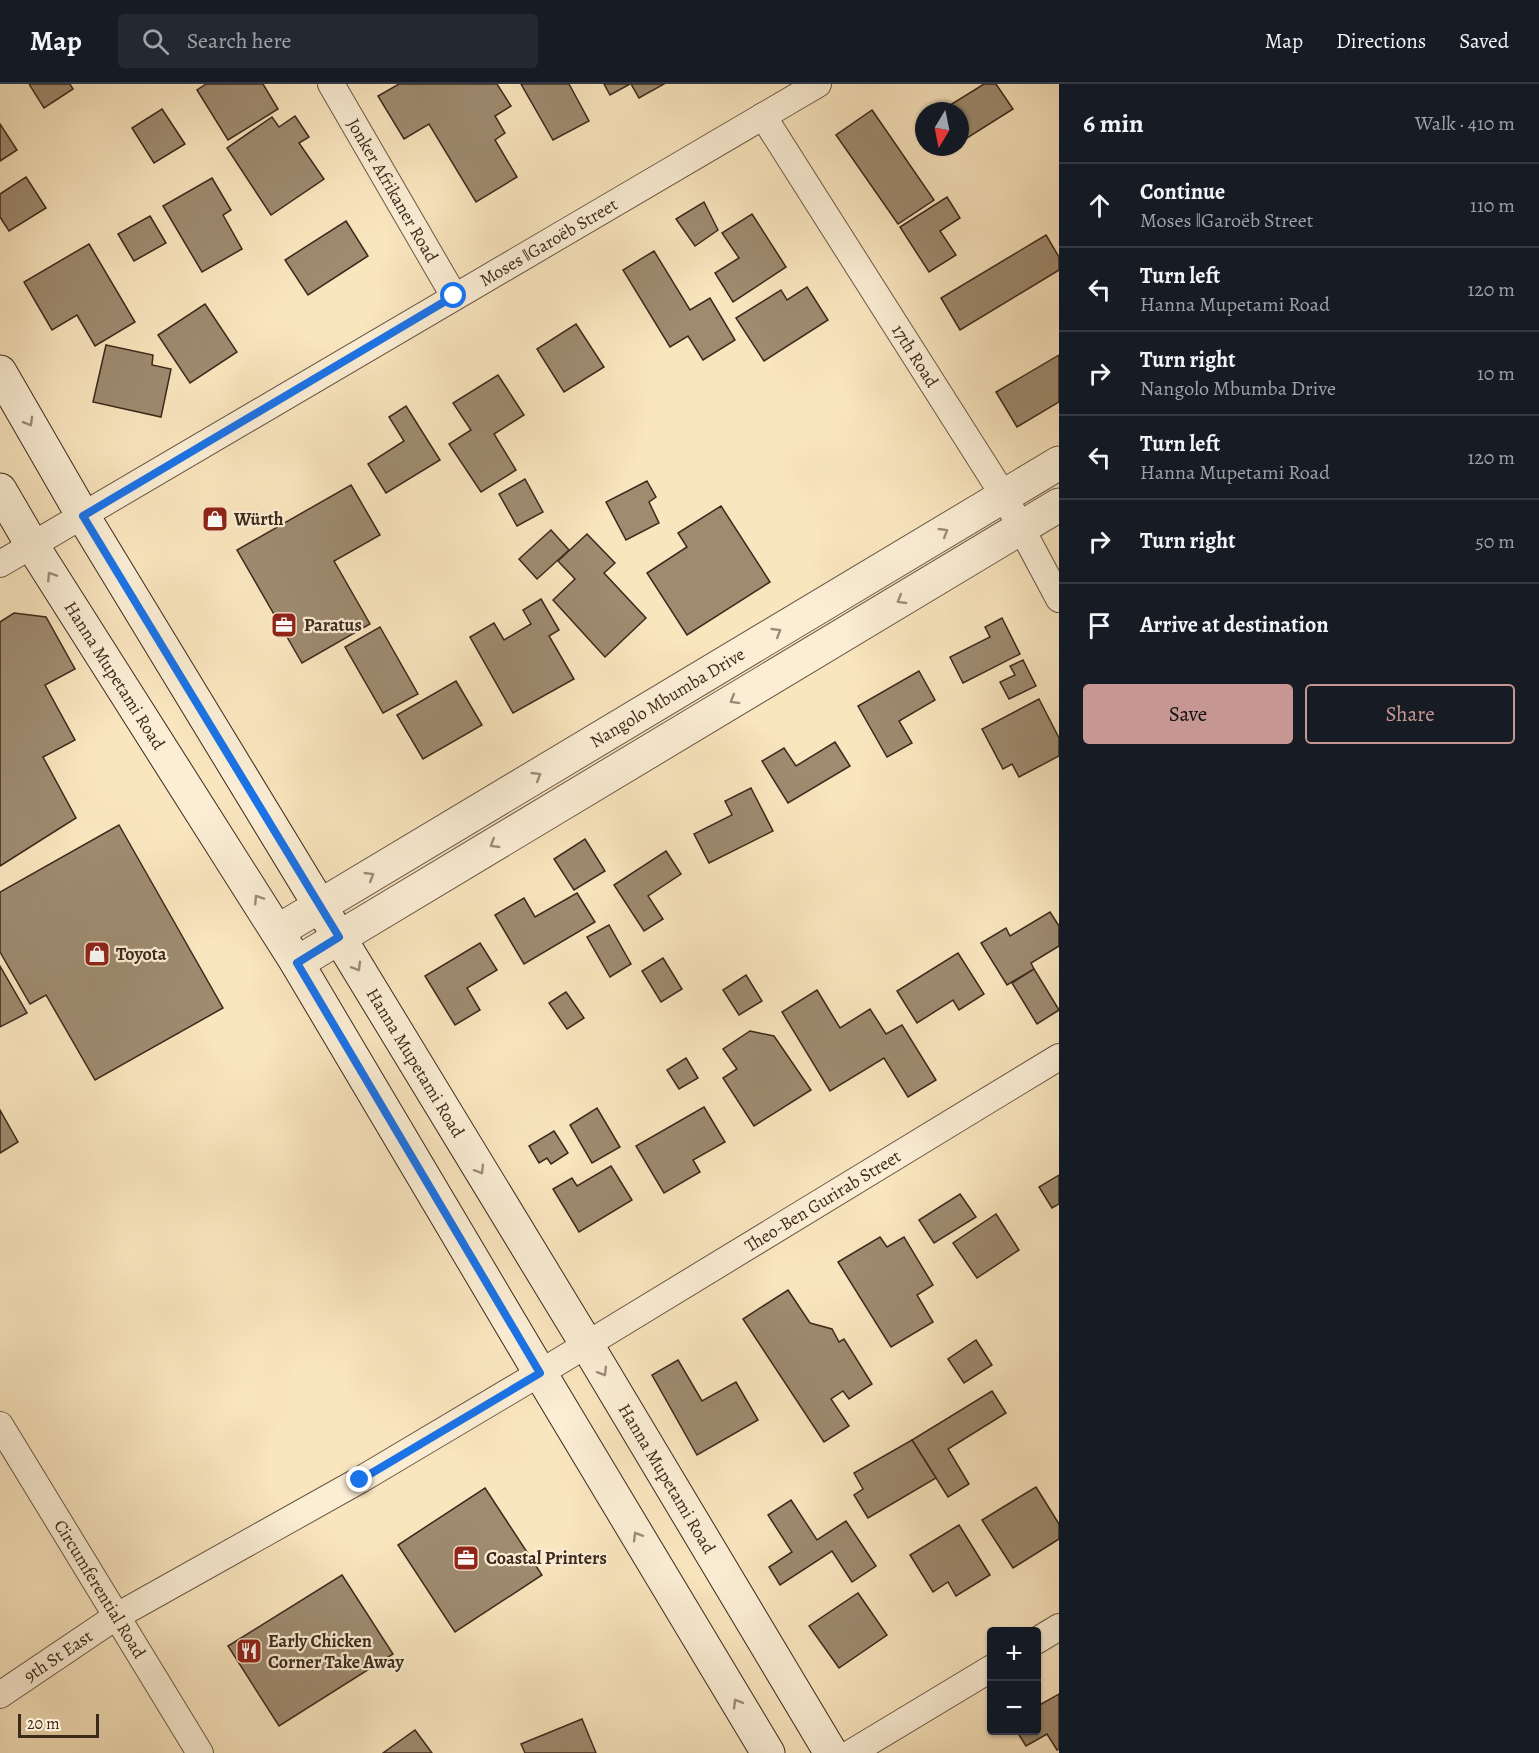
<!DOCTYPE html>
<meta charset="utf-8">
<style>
:root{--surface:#171b24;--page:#242831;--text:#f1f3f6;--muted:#9ea1a6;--line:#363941;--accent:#c59692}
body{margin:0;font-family:Alegreya,serif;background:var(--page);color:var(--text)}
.controls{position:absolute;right:18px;bottom:18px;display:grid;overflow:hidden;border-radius:6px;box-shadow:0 2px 4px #0004}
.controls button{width:54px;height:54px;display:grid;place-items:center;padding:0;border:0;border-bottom:2px solid var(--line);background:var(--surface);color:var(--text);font:30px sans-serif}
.compass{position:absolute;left:915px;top:18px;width:54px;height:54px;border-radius:50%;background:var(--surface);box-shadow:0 2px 4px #0004;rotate:190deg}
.scale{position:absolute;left:18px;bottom:15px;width:81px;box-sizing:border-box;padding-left:6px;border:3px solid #3c291c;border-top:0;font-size:16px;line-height:21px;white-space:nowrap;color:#3c291c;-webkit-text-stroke:4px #fbeed5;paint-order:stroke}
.stop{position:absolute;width:18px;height:18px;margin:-14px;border:4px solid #1a73e8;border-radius:50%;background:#fff}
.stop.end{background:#1a73e8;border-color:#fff;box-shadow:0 2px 6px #0008}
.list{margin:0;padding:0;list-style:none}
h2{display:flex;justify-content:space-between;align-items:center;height:78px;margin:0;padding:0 24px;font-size:26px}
h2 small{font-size:20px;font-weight:400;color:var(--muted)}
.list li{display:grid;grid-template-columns:39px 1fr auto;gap:18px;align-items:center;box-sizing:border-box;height:84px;padding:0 24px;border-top:2px solid var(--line)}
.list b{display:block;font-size:22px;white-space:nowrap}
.list p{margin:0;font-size:20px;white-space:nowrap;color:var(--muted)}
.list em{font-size:20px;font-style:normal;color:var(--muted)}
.actions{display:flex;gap:12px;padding:18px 24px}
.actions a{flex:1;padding:14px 0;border:2px solid var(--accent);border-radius:6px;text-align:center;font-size:21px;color:var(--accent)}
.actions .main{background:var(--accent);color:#111}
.icon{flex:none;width:33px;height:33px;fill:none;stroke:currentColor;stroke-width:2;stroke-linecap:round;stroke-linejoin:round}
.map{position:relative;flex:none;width:1059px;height:1669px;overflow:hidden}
header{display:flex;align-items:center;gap:36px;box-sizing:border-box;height:84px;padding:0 30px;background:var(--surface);border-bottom:2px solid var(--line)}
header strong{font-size:28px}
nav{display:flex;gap:33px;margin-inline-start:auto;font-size:21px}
.search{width:420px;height:54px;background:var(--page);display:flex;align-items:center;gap:15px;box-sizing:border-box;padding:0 21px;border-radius:6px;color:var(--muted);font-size:22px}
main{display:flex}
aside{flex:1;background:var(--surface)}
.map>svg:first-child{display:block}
</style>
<header>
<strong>Map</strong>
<div class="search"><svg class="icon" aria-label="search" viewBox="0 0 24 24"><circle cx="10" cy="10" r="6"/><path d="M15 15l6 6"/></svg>Search here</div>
<nav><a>Map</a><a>Directions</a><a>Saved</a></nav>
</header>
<main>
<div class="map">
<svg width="1059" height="1669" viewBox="0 0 1059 1669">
<rect width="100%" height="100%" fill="#f9e5be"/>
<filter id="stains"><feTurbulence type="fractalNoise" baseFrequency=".00333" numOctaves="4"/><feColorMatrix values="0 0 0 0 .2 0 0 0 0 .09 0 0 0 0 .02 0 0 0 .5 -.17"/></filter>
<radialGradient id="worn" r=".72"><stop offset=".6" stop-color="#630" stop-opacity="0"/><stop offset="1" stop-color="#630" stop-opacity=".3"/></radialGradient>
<g fill="#9e8b70" stroke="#3c291c" stroke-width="1.5">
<path d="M 29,0 L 70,0 L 73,5 L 44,24 Z"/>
<path d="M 206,0 L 263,0 L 278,25 L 228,56 L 197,6 Z"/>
<path d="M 399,0 L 497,0 L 511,22 L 495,32 L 505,49 L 495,56 L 517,93 L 476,118 L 429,40 L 404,55 L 378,12 Z"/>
<path d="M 521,0 L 569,0 L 589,37 L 553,56 Z"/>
<path d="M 604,0 L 630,0 L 610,11 Z"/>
<path d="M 631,0 L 664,0 L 639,14 Z"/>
<path d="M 984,0 L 996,0 L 1013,25 L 967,54 L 960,43 L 960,27 L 950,27 L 947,23 Z"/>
<path d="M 162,25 L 185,60 L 154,79 L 132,44 Z"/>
<path d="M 872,26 L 934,116 L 898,140 L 836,51 Z"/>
<path d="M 295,32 L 309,53 L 299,59 L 324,95 L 271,131 L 227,64 L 272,33 L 279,43 Z"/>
<path d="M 0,40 L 17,66 L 0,77 Z"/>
<path d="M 26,93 L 46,124 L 9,147 L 0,133 L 0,110 Z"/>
<path d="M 212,94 L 231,126 L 223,131 L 242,165 L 202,188 L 163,122 Z"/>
<path d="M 947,113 L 960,134 L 940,147 L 956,171 L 929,188 L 900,143 Z"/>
<path d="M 704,118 L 718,146 L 695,162 L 676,135 Z"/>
<path d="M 752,130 L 786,183 L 733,218 L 715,189 L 739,174 L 722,149 Z"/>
<path d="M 150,132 L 166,159 L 134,177 L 118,150 Z"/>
<path d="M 346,137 L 368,172 L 308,211 L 285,176 Z"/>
<path d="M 1046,151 L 1059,173 L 1059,186 L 960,246 L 941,214 Z"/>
<path d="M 89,160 L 135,238 L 95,262 L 77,231 L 52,246 L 24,198 Z"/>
<path d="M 654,167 L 690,226 L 710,214 L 735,256 L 703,276 L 688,252 L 670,263 L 623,186 Z"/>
<path d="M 807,203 L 828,236 L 764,277 L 736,234 L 781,206 L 787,216 Z"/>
<path d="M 205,220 L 237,268 L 190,299 L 158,251 Z"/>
<path d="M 576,240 L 604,283 L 564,308 L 537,265 Z"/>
<path d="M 106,261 L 153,271 L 152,281 L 171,285 L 161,333 L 93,318 Z"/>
<path d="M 1059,271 L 1059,318 L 1017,343 L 996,308 Z"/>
<path d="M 498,291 L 524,331 L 494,350 L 516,386 L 481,408 L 449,360 L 471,346 L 453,319 Z"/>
<path d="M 406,322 L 440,376 L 386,409 L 368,380 L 404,357 L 389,333 Z"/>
<path d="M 525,395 L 543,428 L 517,442 L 499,410 Z"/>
<path d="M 647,397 L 656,413 L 649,418 L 659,439 L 626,456 L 606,418 Z"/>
<path d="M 351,401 L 380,451 L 334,477 L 370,540 L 302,579 L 237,466 Z"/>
<path d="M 721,422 L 770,498 L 687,551 L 647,489 L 687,463 L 678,449 Z"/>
<path d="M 551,446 L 569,466 L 537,495 L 519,475 Z"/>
<path d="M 587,450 L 615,479 L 604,489 L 646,534 L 605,573 L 553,516 L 575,495 L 558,477 Z"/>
<path d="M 541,515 L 559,546 L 549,552 L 574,595 L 513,629 L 470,553 L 494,539 L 504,556 L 531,540 L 523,526 Z"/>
<path d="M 14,529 L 46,533 L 75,585 L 45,601 L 75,656 L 43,673 L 76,734 L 0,782 L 0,538 Z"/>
<path d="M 1002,534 L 1020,570 L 963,599 L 950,573 L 990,553 L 985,543 Z"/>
<path d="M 380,543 L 418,610 L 383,629 L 345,563 Z"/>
<path d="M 1023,576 L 1036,602 L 1009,615 L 1000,598 L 1015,591 L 1010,582 Z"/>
<path d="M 919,587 L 935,616 L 899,637 L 912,659 L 887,673 L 858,622 Z"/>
<path d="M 456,597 L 482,641 L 423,675 L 397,631 Z"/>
<path d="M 1039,615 L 1059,654 L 1059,672 L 1019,693 L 1012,680 L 1003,685 L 982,645 Z"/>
<path d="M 835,658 L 850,682 L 788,719 L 762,677 L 784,664 L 796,682 Z"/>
<path d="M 751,704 L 773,747 L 709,779 L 694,750 L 732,731 L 725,717 Z"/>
<path d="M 119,741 L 223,924 L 95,996 L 46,911 L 30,920 L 0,868 L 0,808 Z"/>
<path d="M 585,755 L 605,787 L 574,806 L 554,775 Z"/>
<path d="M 666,767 L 681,790 L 648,812 L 663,835 L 644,847 L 614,801 Z"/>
<path d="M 577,809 L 595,838 L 524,880 L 495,831 L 524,814 L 535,833 Z"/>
<path d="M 1050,828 L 1059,842 L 1059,862 L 1031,879 L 1034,885 L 1007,901 L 981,859 L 1006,844 L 1010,852 Z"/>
<path d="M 609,841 L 631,880 L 610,893 L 587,853 Z"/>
<path d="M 480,859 L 497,886 L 467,904 L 480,926 L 455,941 L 425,892 Z"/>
<path d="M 958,869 L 984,910 L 959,926 L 953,916 L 917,939 L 897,907 Z"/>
<path d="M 663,874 L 682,905 L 661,918 L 642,887 Z"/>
<path d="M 0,882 L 27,929 L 0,943 Z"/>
<path d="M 1034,885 L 1059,926 L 1037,940 L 1012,899 Z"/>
<path d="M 746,891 L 762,917 L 739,931 L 723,906 Z"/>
<path d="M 817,906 L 840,944 L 870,925 L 886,950 L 902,941 L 936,996 L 908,1013 L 884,974 L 830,1007 L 782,928 Z"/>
<path d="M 566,908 L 584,934 L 567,945 L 549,919 Z"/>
<path d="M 750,947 L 774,952 L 811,1006 L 754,1042 L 723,994 L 737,985 L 723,965 Z"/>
<path d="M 686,974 L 698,994 L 679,1005 L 667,986 Z"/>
<path d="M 704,1023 L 725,1058 L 693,1076 L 700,1088 L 664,1109 L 636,1062 Z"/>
<path d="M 597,1024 L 620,1063 L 592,1079 L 570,1041 Z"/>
<path d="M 0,1026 L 18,1058 L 0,1069 Z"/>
<path d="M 554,1047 L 568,1069 L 551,1080 L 547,1074 L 539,1079 L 529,1062 Z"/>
<path d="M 611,1082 L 632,1116 L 579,1148 L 553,1105 L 572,1094 L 577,1102 Z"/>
<path d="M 1059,1091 L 1059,1120 L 1052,1124 L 1039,1103 Z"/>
<path d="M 960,1110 L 976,1133 L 934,1159 L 919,1136 Z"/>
<path d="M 996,1130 L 1019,1166 L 977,1194 L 953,1159 Z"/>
<path d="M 880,1153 L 887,1163 L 904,1153 L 933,1201 L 917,1211 L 933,1238 L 891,1263 L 838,1178 Z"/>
<path d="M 788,1206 L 810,1239 L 832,1245 L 839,1258 L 844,1255 L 872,1300 L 849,1315 L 843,1307 L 831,1315 L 849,1342 L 824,1358 L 743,1235 Z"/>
<path d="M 976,1256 L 992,1281 L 964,1299 L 948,1275 Z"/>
<path d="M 678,1276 L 702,1317 L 736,1298 L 758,1336 L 697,1371 L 652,1291 Z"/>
<path d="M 992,1307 L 1006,1329 L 948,1365 L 969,1400 L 948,1413 L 912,1356 Z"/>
<path d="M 912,1356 L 936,1394 L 868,1434 L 854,1411 L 863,1405 L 854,1389 Z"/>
<path d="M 1036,1403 L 1059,1440 L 1059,1455 L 1013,1484 L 982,1436 Z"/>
<path d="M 485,1404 L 542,1491 L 455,1548 L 398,1461 Z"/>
<path d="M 791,1416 L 817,1456 L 846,1437 L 876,1482 L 852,1498 L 832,1467 L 780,1501 L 769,1483 L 792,1468 L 768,1431 Z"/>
<path d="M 959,1441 L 990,1491 L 956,1512 L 948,1498 L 933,1508 L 910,1471 Z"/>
<path d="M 342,1491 L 393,1570 L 279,1642 L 228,1562 Z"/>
<path d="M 858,1509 L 887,1551 L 839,1584 L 809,1542 Z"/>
<path d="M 1059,1610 L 1059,1665 L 1057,1666 L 1047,1650 L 1026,1662 L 1016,1646 L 1036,1646 L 1036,1623 Z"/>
<path d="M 582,1635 L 596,1669 L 525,1669 L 521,1660 Z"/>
<path d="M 415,1646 L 432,1669 L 383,1669 Z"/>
</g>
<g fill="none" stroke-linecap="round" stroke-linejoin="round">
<g stroke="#6b5844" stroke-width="28">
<g id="minor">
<path id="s1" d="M 331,0 L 454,212"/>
<path id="s2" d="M 763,32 L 1004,412 L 1059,515"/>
<path id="s3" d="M 0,480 L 818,0"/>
<path id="s4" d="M 0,1341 L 200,1669"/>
<path d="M 1036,1557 L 1059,1543"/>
<path id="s5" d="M 0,1611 L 117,1532 L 360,1396 L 540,1289 L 1059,973"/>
<path d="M 851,1669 L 992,1584"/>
</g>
</g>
<g stroke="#6b5844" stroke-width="35">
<g id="tertiary">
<path id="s6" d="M 278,847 L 1059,379"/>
<path d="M 297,879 L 1059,421"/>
</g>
</g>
<g stroke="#3c291c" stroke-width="35">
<g id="secondary">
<path id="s7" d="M 0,288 L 83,432 L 587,1261 L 831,1669"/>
<path id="s8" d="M 0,406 L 32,461 L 297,879 L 540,1289 L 768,1669"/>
</g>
</g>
<use href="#minor" stroke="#fbeed5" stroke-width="26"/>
<use href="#tertiary" stroke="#fbeed5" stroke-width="33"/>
<use href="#secondary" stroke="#fbeed5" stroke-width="33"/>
</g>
<defs><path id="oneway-chevron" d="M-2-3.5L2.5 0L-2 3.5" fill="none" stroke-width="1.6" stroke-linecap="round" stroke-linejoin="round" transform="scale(1.5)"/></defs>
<g stroke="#9c8c78">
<use href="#oneway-chevron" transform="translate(29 338) rotate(60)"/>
<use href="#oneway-chevron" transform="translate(944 448) rotate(-31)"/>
<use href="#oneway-chevron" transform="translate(51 492) rotate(-123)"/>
<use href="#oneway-chevron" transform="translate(901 516) rotate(149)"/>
<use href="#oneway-chevron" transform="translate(777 548) rotate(-31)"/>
<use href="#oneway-chevron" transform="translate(734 616) rotate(149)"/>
<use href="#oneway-chevron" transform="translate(537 692) rotate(-31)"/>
<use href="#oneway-chevron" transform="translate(494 760) rotate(149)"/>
<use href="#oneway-chevron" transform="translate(370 792) rotate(-31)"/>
<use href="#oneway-chevron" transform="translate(258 815) rotate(-123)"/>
<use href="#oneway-chevron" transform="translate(357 883) rotate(59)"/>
<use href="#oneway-chevron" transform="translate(480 1086) rotate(59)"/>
<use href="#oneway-chevron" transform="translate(603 1288) rotate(59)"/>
<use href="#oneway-chevron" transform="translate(637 1452) rotate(-121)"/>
<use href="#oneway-chevron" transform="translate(737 1619) rotate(-121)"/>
</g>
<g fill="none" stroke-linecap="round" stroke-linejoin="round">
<path stroke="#1a73e8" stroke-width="8" d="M 360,1396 L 540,1289 L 297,879 L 339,853 L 83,432 L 454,212"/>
</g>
<defs>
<g id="shop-square" transform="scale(1.35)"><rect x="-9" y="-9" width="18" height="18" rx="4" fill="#8f2418" stroke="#fbeed5"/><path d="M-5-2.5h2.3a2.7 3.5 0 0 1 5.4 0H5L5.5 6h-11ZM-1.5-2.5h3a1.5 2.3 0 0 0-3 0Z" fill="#fff"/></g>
<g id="office-square" transform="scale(1.35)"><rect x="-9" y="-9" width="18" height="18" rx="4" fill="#8f2418" stroke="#fbeed5"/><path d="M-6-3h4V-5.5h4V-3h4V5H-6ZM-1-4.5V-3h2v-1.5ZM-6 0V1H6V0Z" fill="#fff"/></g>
<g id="restaurant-square" transform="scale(1.35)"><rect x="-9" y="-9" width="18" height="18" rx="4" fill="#8f2418" stroke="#fbeed5"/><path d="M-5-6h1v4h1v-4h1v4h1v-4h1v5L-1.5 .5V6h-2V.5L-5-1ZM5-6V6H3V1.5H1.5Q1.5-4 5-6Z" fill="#fff"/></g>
</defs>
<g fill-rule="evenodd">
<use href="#shop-square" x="215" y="435"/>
<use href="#office-square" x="284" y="541"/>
<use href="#shop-square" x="97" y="870"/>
<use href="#office-square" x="466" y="1474"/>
<use href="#restaurant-square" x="249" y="1567"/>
</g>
<g text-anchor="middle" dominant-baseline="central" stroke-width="4.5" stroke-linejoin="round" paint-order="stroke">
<g font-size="18" fill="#3c291c" stroke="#fbeed5">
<text stroke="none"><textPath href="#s1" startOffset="123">Jonker Afrikaner Road</textPath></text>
<text stroke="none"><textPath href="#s3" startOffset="636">Moses ǁGaroëb Street</textPath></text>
<text stroke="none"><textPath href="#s2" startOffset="284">17th Road</textPath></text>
<text stroke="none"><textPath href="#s8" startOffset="218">Hanna Mupetami Road</textPath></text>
<text stroke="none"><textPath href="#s6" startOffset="454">Nangolo Mbumba Drive</textPath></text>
<text stroke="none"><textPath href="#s7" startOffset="806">Hanna Mupetami Road</textPath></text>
<text stroke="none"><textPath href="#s5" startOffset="960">Theo-Ben Gurirab Street</textPath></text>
<text stroke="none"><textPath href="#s7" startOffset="1292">Hanna Mupetami Road</textPath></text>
<text stroke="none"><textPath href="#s4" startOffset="192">Circumferential Road</textPath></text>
<text stroke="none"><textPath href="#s5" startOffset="70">9th St East</textPath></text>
</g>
<g font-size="18" font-weight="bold" fill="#3c291c" stroke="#fbeed5" text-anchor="start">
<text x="234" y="435">Würth</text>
<text x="304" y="541">Paratus</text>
<text x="116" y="870">Toyota</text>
<text x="486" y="1474">Coastal Printers</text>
<text x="268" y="1557">Early Chicken<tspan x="268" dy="21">Corner Take Away</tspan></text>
</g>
</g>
<rect width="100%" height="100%" filter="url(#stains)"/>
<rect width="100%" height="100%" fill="url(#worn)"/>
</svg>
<div class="controls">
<button>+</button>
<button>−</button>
</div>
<svg class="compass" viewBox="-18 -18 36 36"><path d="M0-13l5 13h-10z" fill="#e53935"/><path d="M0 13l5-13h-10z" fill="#9ea1a6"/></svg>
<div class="scale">20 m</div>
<div class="stop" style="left:454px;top:212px"></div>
<div class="stop end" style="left:360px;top:1396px"></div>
</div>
<aside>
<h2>6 min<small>Walk · 410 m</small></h2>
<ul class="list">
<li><svg class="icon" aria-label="ahead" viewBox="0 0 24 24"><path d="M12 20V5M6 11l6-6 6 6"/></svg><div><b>Continue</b><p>Moses ǁGaroëb Street</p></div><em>110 m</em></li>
<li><svg class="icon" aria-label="left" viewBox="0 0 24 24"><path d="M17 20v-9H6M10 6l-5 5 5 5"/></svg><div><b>Turn left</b><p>Hanna Mupetami Road</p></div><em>120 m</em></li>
<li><svg class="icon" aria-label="right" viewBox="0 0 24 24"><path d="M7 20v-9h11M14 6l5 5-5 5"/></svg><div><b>Turn right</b><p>Nangolo Mbumba Drive</p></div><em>10 m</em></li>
<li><svg class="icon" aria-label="left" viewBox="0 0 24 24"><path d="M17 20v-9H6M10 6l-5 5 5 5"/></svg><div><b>Turn left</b><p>Hanna Mupetami Road</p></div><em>120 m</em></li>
<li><svg class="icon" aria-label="right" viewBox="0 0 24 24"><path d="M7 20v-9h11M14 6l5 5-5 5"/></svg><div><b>Turn right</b></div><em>50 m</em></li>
<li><svg class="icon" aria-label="arrive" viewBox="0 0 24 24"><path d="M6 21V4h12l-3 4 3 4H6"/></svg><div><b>Arrive at destination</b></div></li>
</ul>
<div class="actions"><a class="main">Save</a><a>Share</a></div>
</aside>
</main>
